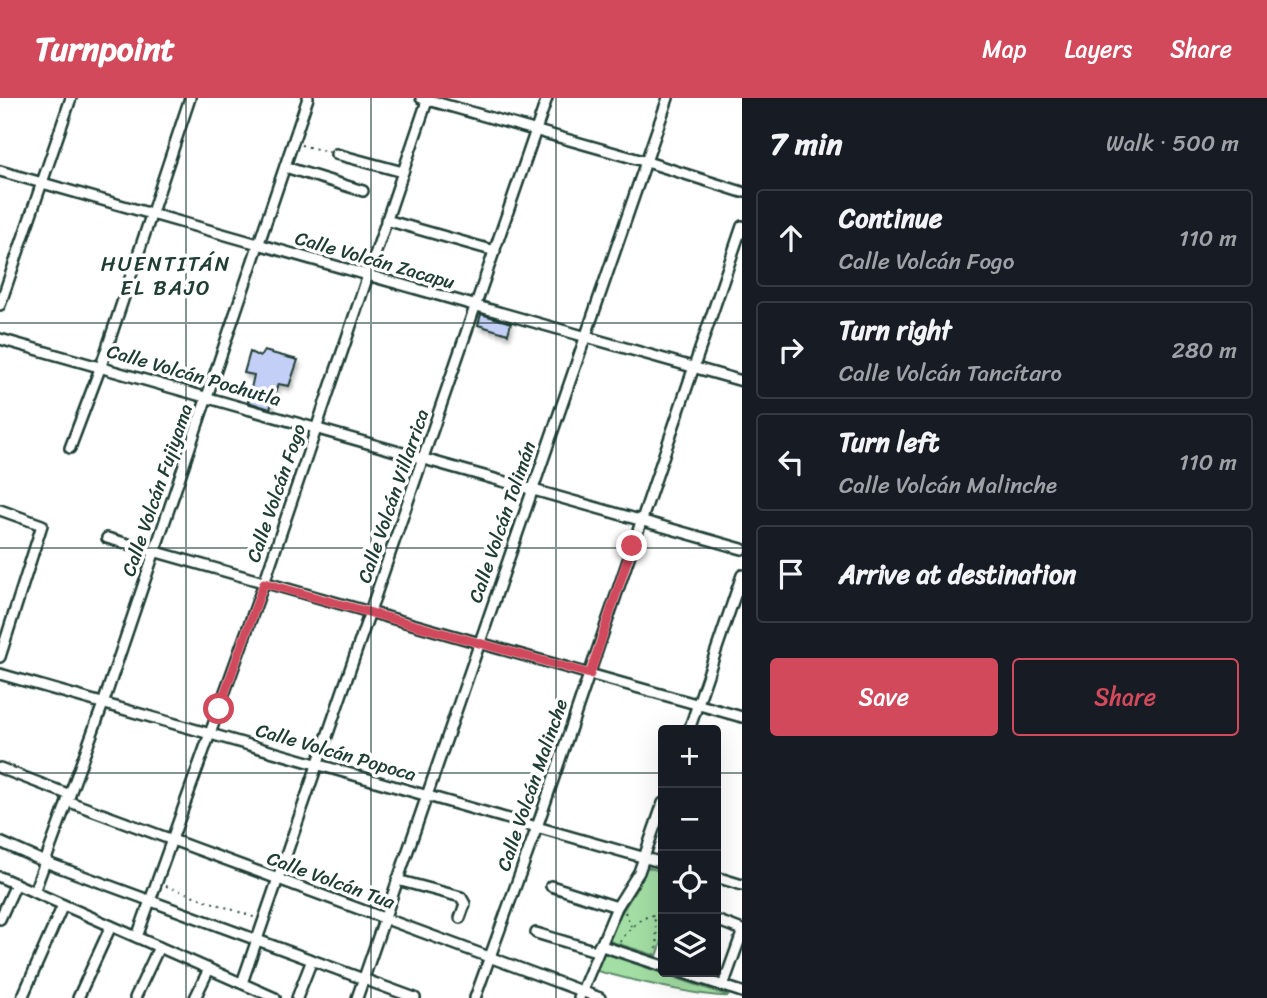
<!DOCTYPE html>
<meta charset="utf-8">
<style>
:root{--surface:#171b24;--page:#20242c;--text:#f1f3f6;--muted:#9ea1a6;--line:#363941;--accent:#d1495b}
body{margin:0;font-family:Sriracha,sans-serif;background:var(--page);color:var(--text)}
.controls{position:absolute;right:21px;bottom:21px;display:grid;overflow:hidden;border-radius:7px;box-shadow:0 7px 28px #0002}
.controls button{width:63px;height:63px;display:grid;place-items:center;padding:0;border:0;border-bottom:2px solid var(--line);background:var(--surface);color:var(--text);font:35px sans-serif}
.stop{position:absolute;width:21px;height:21px;margin:-16px;border:5px solid #d1495b;border-radius:50%;background:#fff}
.stop.end{background:#d1495b;border-color:#fff;box-shadow:0 2px 7px #0008}
.list{margin:0;padding:0;list-style:none}
h2{display:flex;justify-content:space-between;align-items:center;height:91px;margin:0;padding:0 28px;font-size:30px}
h2 small{font-size:23px;font-weight:400;color:var(--muted)}
.list li{display:grid;grid-template-columns:46px 1fr auto;gap:21px;align-items:center;box-sizing:border-box;height:98px;margin:0 14px 14px;padding:0 14px;border:2px solid var(--line);border-radius:7px}
.list b{display:block;font-size:26px;white-space:nowrap}
.list p{margin:0;font-size:23px;white-space:nowrap;color:var(--muted)}
.list em{font-size:23px;font-style:normal;color:var(--muted)}
.actions{display:flex;gap:14px;padding:21px 28px}
.actions a{flex:1;padding:16px 0;border:2px solid var(--accent);border-radius:7px;text-align:center;font-size:24px;color:var(--accent)}
.actions .main{background:var(--accent);color:#fff}
.icon{flex:none;width:38px;height:38px;fill:none;stroke:currentColor;stroke-width:2;stroke-linecap:round;stroke-linejoin:round}
.map{position:relative;flex:none;width:742px;height:900px;overflow:hidden}
header{display:flex;align-items:center;gap:42px;box-sizing:border-box;height:98px;padding:0 35px;background:var(--accent);color:#fff}
header strong{font-size:33px}
nav{display:flex;gap:38px;margin-inline-start:auto;font-size:24px}
main{display:flex}
aside{flex:1;background:var(--surface)}
.map>svg:first-child{display:block}
</style>
<header>
<strong>Turnpoint</strong>
<nav><a>Map</a><a>Layers</a><a>Share</a></nav>
</header>
<main>
<div class="map">
<svg width="742" height="900" viewBox="0 0 742 900">
<defs>
<filter id="shadow"><feDropShadow dx="2" dy="4" stdDeviation="2" flood-color="#0004"/></filter>
</defs>
<rect width="100%" height="100%" fill="#fff"/>
<filter id="ink" filterUnits="userSpaceOnUse"><feTurbulence type="fractalNoise" baseFrequency=".0143" numOctaves="2"/><feDisplacementMap in="SourceGraphic" scale="14" xChannelSelector="R" yChannelSelector="G"/><feConvolveMatrix kernelMatrix="1 2 1 2 8 2 1 2 1" color-interpolation-filters="sRGB"/></filter>
<g filter="url(#ink)">
<g fill="#a3dea4" stroke="#618e6c" stroke-width="2">
<path d="M 647,769 L 663,774 L 663,841 L 657,858 L 606,842 C 618,816 637,796 647,769 Z"/>
<path d="M 601,854 L 729,898 C 705,900 623,880 593,872 Z"/>
</g>
<g fill="#c4cff7" stroke="#1f3d34" stroke-width="2" filter="url(#shadow)">
<path d="M 481,216 L 511,225 L 508,236 L 478,227 Z"/>
<path d="M 264,253 L 298,262 L 289,288 L 278,286 L 270,311 L 248,304 L 254,277 L 244,275 L 250,254 L 260,259 Z"/>
</g>
<g fill="none" stroke-linecap="round" stroke-linejoin="round">
<g stroke="#1f3d34" stroke-width="14">
<g id="minor">
<path d="M 421,0 L 647,64 L 742,94"/>
<path d="M 336,56 L 403,74"/>
<path d="M 285,69 L 363,93"/>
<path d="M 0,73 L 742,283"/>
<path d="M 386,122 L 495,153"/>
<path d="M 0,207 L 71,0"/>
<path d="M 0,241 L 742,451"/>
<path d="M 70,350 L 101,268 L 190,0"/>
<path d="M 0,412 L 42,427 L 0,559"/>
<path d="M 107,440 L 742,619"/>
<path d="M 0,576 L 663,765"/>
<path d="M 689,632 L 742,477"/>
<path d="M 0,670 L 70,697"/>
<path d="M 67,703 L 600,900"/>
<path d="M 0,744 L 45,764 L 415,900"/>
<path d="M 0,779 L 275,900"/>
<path d="M 716,779 L 742,787"/>
<path d="M 397,782 L 461,799 L 465,806 L 460,820"/>
<path d="M 551,788 L 617,809"/>
<path d="M 34,794 L 103,606 L 308,0"/>
<path d="M 0,821 L 16,786"/>
<path d="M 716,822 L 742,832"/>
<path d="M 536,835 L 596,853"/>
<path d="M 137,839 L 264,485 L 428,0"/>
<path d="M 599,847 L 663,868"/>
<path d="M 681,874 L 742,894"/>
<path d="M 242,885 L 547,0"/>
<path d="M 723,888 L 742,835"/>
<path d="M 22,900 L 63,807"/>
<path d="M 78,900 L 111,828"/>
<path d="M 135,900 L 159,849"/>
<path d="M 195,900 L 209,871"/>
<path d="M 297,900 L 312,862"/>
<path d="M 357,900 L 668,0"/>
<path d="M 475,900 L 537,729 L 742,128"/>
<path d="M 579,900 L 617,809 L 639,774 L 663,705"/>
</g>
</g>
<g stroke="#1f3d34" stroke-width="2" stroke-dasharray="2 5" stroke-linecap="butt">
<path d="M 301,47 L 329,54"/>
<path d="M 166,788 L 256,820"/>
<path d="M 625,814 L 631,828"/>
<path d="M 620,844 C 627,833 641,818 654,817 L 658,847 L 654,856"/>
</g>
<use href="#minor" stroke="#fff" stroke-width="9"/>
</g>
</g>
<g fill="none" stroke-linecap="round" stroke-linejoin="round" filter="url(#ink)">
<path stroke="#d1495b" stroke-width="9" d="M 219,611 L 264,485 L 590,576 L 632,448"/>
</g>
<path fill="none" stroke="#1f3d34" stroke-width="2" stroke-opacity="0.55" d="M 186,0 L 186,900M 371,0 L 371,900M 556,0 L 556,900M 0,225 L 742,225M 0,450 L 742,450M 0,675 L 663,675M 716,675 L 742,675"/>
<g text-anchor="middle" dominant-baseline="central" stroke-width="7" stroke-linejoin="round" paint-order="stroke">
<g font-size="19" fill="#1f3d34" stroke="#fff">
<text transform="translate(375 162) rotate(16)">Calle Volcán Zacapu</text>
<text transform="translate(194 277) rotate(16)">Calle Volcán Pochutla</text>
<text transform="translate(157 392) rotate(-71)">Calle Volcán Fujiyama</text>
<text transform="translate(276 395) rotate(-71)">Calle Volcán Fogo</text>
<text transform="translate(393 398) rotate(-71)">Calle Volcán Villarrica</text>
<text transform="translate(502 424) rotate(-71)">Calle Volcán Tolimán</text>
<text transform="translate(336 654) rotate(16)">Calle Volcán Popoca</text>
<text transform="translate(532 687) rotate(-71)">Calle Volcán Malinche</text>
<text transform="translate(331 782) rotate(20)">Calle Volcán Tua</text>
</g>
<g font-size="21" letter-spacing="2" fill="#1f3d34" stroke="#fff">
<text x="166" y="166">HUENTITÁN<tspan x="166" dy="24">EL BAJO</tspan></text>
</g>
</g>
</svg>
<div class="controls">
<button>+</button>
<button>−</button>
<button><svg class="icon" aria-label="locate" viewBox="0 0 24 24"><circle cx="12" cy="12" r="6"/><path d="M12 2v4M12 18v4M2 12h4M18 12h4"/></svg></button>
<button><svg class="icon" aria-label="layers" viewBox="0 0 24 24"><path d="M12 4l9 5-9 5-9-5zM3 14l9 5 9-5"/></svg></button>
</div>
<div class="stop" style="left:219px;top:611px"></div>
<div class="stop end" style="left:632px;top:448px"></div>
</div>
<aside>
<h2>7 min<small>Walk · 500 m</small></h2>
<ul class="list">
<li><svg class="icon" aria-label="ahead" viewBox="0 0 24 24"><path d="M12 20V5M6 11l6-6 6 6"/></svg><div><b>Continue</b><p>Calle Volcán Fogo</p></div><em>110 m</em></li>
<li><svg class="icon" aria-label="right" viewBox="0 0 24 24"><path d="M7 20v-9h11M14 6l5 5-5 5"/></svg><div><b>Turn right</b><p>Calle Volcán Tancítaro</p></div><em>280 m</em></li>
<li><svg class="icon" aria-label="left" viewBox="0 0 24 24"><path d="M17 20v-9H6M10 6l-5 5 5 5"/></svg><div><b>Turn left</b><p>Calle Volcán Malinche</p></div><em>110 m</em></li>
<li><svg class="icon" aria-label="arrive" viewBox="0 0 24 24"><path d="M6 21V4h12l-3 4 3 4H6"/></svg><div><b>Arrive at destination</b></div></li>
</ul>
<div class="actions"><a class="main">Save</a><a>Share</a></div>
</aside>
</main>
